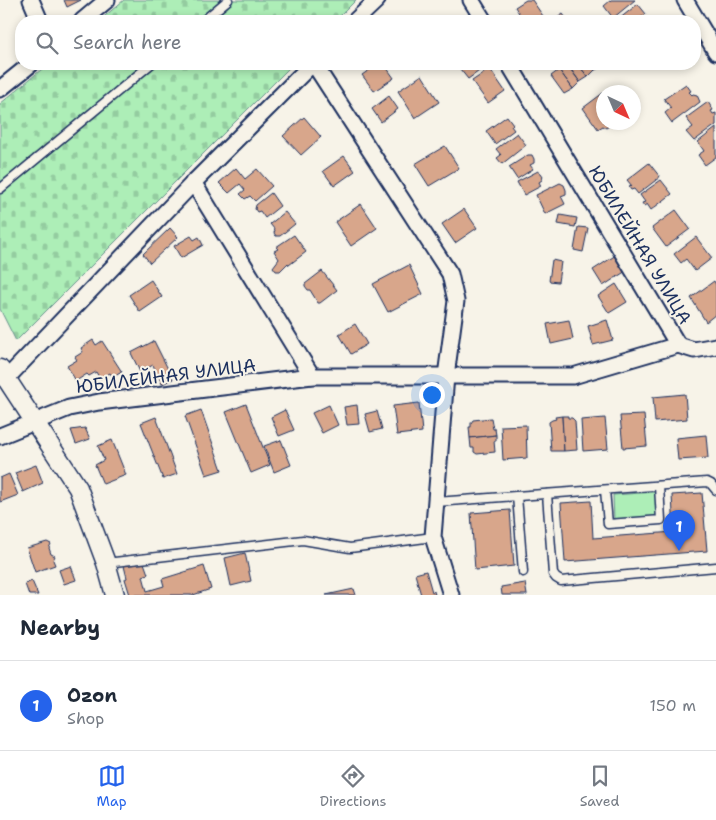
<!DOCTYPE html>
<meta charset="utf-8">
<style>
:root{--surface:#fff;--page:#f2f2f3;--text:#1f2937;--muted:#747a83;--line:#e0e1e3;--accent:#2563eb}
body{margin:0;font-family:"Shantell Sans",sans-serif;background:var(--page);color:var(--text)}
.compass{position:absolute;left:596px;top:85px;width:45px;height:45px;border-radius:50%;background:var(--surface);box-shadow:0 2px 8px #0003;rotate:136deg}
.you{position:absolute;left:431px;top:394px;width:18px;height:18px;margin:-12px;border:4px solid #fff;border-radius:50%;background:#1a73e8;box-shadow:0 0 0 8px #1a73e833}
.badge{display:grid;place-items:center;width:32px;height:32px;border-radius:50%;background:var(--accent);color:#fff;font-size:16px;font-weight:700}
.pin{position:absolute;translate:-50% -41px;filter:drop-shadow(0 1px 2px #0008)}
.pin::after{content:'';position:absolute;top:26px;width:18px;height:15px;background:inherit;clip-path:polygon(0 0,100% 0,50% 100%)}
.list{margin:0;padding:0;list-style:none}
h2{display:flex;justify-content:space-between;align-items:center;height:65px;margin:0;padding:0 20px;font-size:21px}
h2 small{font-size:16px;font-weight:400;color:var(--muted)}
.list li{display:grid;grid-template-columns:32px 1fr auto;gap:15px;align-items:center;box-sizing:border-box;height:90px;padding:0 20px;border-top:1px solid var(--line)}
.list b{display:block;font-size:19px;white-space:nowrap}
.list p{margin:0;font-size:16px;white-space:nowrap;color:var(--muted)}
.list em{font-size:16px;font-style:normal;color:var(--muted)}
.icon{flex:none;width:28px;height:28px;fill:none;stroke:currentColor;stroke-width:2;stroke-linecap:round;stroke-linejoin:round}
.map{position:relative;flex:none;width:716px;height:595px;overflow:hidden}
.search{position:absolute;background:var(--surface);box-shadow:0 2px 8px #0003;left:15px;right:15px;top:15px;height:55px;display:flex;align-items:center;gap:12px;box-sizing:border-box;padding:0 18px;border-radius:20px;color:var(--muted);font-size:19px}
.sheet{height:155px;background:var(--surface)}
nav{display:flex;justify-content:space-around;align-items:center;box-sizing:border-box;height:70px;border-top:1px solid var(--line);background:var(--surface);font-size:14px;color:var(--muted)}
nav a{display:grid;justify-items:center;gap:2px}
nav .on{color:var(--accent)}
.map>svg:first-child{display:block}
</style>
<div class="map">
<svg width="716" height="595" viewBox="0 0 716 595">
<defs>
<pattern id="cemetery-stones" width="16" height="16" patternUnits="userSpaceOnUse" patternTransform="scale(1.25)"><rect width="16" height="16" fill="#adeeb7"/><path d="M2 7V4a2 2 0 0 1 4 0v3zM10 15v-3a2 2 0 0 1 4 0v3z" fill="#94cca0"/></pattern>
</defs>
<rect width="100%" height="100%" fill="#f7f3e8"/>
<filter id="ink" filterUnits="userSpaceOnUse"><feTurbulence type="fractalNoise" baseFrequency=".02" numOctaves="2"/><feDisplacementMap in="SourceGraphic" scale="10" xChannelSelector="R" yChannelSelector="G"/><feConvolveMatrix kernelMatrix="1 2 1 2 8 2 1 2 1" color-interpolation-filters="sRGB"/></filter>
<g filter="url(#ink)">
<path fill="#adeeb7" stroke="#648e8a" d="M 655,492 L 657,516 L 614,519 L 613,495 Z"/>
<g fill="url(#cemetery-stones)" stroke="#648e8a">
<path d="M 124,0 L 356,0 L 335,21 L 99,21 Z"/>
<path d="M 48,64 L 293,64 L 16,341 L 0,309 L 0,104 Z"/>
</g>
<g fill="#d8a68b" stroke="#1b2f5e">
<path d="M 64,0 L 81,0 L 67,7 Z"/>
<path d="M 526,0 L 532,0 L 543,16 L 535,21 L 524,21 L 515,7 Z"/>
<path d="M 611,0 L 635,0 L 613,18 L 604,6 Z"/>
<path d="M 638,4 L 646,14 L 636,21 L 620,21 L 619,19 Z"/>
<path d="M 563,14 L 568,21 L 553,21 Z"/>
<path d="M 378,64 L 384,64 L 394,78 L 374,91 L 362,75 Z"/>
<path d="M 467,64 L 478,64 L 482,69 L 468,79 L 460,69 Z"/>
<path d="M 567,64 L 578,64 L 588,77 L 580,82 Z"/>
<path d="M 578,64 L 590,64 L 595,70 L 588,77 Z"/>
<path d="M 590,64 L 602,64 L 603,66 L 595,70 Z"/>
<path d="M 567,65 L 580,82 L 573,89 L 559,70 Z"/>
<path d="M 490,69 L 505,91 L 488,103 L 472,81 Z"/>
<path d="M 559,70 L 573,89 L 564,94 L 551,76 Z"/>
<path d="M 422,75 L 439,102 L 415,118 L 398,91 Z"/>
<path d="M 686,84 L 691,91 L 689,92 L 692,95 L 693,94 L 697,95 L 700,102 L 672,123 L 665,113 L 671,108 L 664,99 Z"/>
<path d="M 603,93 L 604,122 L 608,122 L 609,126 L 606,128 L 603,126 L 598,129 L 583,108 Z"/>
<path d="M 389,96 L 398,109 L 381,122 L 372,109 Z"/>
<path d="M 708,102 L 713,110 L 711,111 L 713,114 L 716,113 L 716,125 L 694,141 L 686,132 L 693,127 L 686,118 Z"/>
<path d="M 507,116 L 513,124 L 511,126 L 514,130 L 495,144 L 486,131 Z"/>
<path d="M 304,117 L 321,137 L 301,155 L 283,136 Z"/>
<path d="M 716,128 L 716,157 L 705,165 L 698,155 L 704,151 L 698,142 Z"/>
<path d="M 517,133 L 526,145 L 502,164 L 497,158 L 501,155 L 496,149 Z"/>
<path d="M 445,146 L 459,168 L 429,186 L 415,164 Z"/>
<path d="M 528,155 L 532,155 L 534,159 L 534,163 L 530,165 L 533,169 L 517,179 L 509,167 Z"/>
<path d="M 344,156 L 355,171 L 334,186 L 323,171 Z"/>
<path d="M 649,163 L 660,177 L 638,194 L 634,189 L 631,190 L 629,187 L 632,186 L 627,180 Z"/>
<path d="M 236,168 L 245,179 L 257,169 L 272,186 L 255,201 L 250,196 L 245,199 L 240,194 L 245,190 L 240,184 L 229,193 L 219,183 Z"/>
<path d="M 538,171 L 541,173 L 543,176 L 542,180 L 539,182 L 541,186 L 524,195 L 517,182 Z"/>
<path d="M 661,180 L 672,194 L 651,210 L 647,204 L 644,206 L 642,203 L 645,202 L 640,195 Z"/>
<path d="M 560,183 L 564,185 L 566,190 L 566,194 L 561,196 L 565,204 L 545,214 L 536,195 Z"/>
<path d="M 271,193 L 280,206 L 265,218 L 260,211 L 257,212 L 255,209 L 256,205 Z"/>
<path d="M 361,204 L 377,228 L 351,246 L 335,222 Z"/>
<path d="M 464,209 L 477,228 L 455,243 L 442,224 Z"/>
<path d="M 676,210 L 690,229 L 666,247 L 652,228 Z"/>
<path d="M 285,212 L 295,224 L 280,236 L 276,236 L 274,233 L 275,230 L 270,224 Z"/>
<path d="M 560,215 L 577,218 L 575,227 L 558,224 Z"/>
<path d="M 578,227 L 588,228 L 583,252 L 574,250 Z"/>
<path d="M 170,228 L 178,237 L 150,263 L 143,254 Z"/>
<path d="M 294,235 L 306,252 L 289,265 L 288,263 L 280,271 L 276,271 L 273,267 L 279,259 L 274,251 L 278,249 L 276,247 Z"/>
<path d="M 191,236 L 194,240 L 199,237 L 203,245 L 181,258 L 174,246 Z"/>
<path d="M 696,237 L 712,258 L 695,271 L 686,259 L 681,263 L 674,254 Z"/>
<path d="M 616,255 L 626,271 L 603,286 L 593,270 Z"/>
<path d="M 552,260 L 561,262 L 558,282 L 549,281 Z"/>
<path d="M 409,265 L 423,294 L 388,312 L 373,284 Z"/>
<path d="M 322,271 L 337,290 L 320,303 L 318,303 L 310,290 L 308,290 L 305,286 L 305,284 Z"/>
<path d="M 151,280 L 162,297 L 140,312 L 129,295 Z"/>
<path d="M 714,281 L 716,285 L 716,314 L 706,322 L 691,298 Z"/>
<path d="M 616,284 L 627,302 L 609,313 L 598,296 Z"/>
<path d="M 569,320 L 573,339 L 551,344 L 547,324 Z"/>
<path d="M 607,320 L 613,340 L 593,345 L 588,326 Z"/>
<path d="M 355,324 L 367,344 L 351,354 L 339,334 Z"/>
<path d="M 93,340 L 96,345 L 102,341 L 122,372 L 113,377 L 110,373 L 100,379 L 96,372 L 89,376 L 87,374 L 76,381 L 67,366 L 77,360 L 75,357 L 83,352 L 81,348 Z"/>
<path d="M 154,341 L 173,379 L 162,384 L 153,365 L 140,372 L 131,353 Z"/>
<path d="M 685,394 L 687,419 L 655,422 L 653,397 Z"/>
<path d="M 419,403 L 422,432 L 397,435 L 393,406 Z"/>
<path d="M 246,404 L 270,465 L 251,473 L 226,412 Z"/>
<path d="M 329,405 L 338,425 L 322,433 L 312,413 Z"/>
<path d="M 357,405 L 359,424 L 347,425 L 344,407 Z"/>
<path d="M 201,410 L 222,470 L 206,475 L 185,416 Z"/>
<path d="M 285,410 L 294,430 L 279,436 L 271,417 Z"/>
<path d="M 377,411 L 382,429 L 370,432 L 365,414 Z"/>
<path d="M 644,415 L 647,446 L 623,448 L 620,416 Z"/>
<path d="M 562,416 L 564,451 L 551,451 L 549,422 L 552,420 L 556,419 L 555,417 Z"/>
<path d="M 562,416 L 568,416 L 568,418 L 572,418 L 575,421 L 577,450 L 564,451 Z"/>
<path d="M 156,417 L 177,474 L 163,479 L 141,423 Z"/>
<path d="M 491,418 L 493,429 L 495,429 L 496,435 L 470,438 L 469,427 L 471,427 L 471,423 L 473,420 Z"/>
<path d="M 605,418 L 608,449 L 583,451 L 581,420 Z"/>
<path d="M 526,425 L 527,458 L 503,460 L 501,426 Z"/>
<path d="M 85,428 L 90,439 L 76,444 L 71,430 Z"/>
<path d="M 496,435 L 496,441 L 494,441 L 495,452 L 477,454 L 474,452 L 474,448 L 471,448 L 470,438 Z"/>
<path d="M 706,435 L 708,458 L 678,460 L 676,438 Z"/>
<path d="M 112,440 L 126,475 L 103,484 L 95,465 L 104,460 L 98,446 Z"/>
<path d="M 281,440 L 291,465 L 274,472 L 264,446 Z"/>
<path d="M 36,465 L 43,483 L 23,492 L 15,473 Z"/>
<path d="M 9,474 L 18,495 L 0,502 L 0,478 Z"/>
<path d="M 702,493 L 707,551 L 565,562 L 561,503 L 591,501 L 593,538 L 674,532 L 672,495 Z"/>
<path d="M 510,510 L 514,566 L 475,570 L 471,513 Z"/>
<path d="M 47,542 L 51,544 L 49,548 L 51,554 L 55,556 L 53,560 L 55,565 L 35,572 L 27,548 Z"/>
<path d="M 245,553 L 251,581 L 231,586 L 225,558 Z"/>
<path d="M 143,560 L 148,574 L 143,576 L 147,591 L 164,586 L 162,579 L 204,566 L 211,589 L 193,595 L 130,595 L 125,579 L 127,578 L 124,566 Z"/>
<path d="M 71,566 L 76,580 L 64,584 L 59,570 Z"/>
<path d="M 426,571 L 432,592 L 434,591 L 435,595 L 421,595 L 415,574 Z"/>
<path d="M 32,581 L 38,595 L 29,595 L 25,584 Z"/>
<path d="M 525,583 L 527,595 L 502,595 L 501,587 Z"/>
<path d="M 354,589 L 356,595 L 326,595 Z"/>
</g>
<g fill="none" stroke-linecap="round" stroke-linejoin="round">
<g stroke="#1b2f5e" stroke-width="11">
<g id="service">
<path d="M 203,21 L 228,0"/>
<path d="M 0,189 L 151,64"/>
<path d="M 605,490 L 608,524 L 661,520 L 659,486"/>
<path d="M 547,494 L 553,574 L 556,578 L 561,581 L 716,567"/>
<path d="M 517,496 L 523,572"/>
<path d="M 436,502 L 707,482 L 711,484 L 716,490"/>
<path d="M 106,563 L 303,540 L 350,548 L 433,537"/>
</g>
</g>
<g stroke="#1b2f5e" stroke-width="19">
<g id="minor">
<path d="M 31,0 L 40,21"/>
<path d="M 471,0 L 484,21"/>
<path d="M 685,0 L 716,52"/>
<path d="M 82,21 L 107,0"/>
<path d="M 355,21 L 377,0"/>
<path d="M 314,64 L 450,274 L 456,301 L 446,376 L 433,537 L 451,595"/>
<path d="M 509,64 L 678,345"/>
<path d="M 0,89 L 31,64"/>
<path d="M 193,182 L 312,376"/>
<path d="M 678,345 L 694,350 L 716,346"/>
<path d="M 6,379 L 193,183 L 312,64"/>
<path d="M 0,436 L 69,408 L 99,402 L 312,376 L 573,376 L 678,345"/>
</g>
</g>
<g stroke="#1b2f5e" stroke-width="21">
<path id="tertiary" d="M 0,369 L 78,488 L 106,563 L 115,595"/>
</g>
<use href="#service" stroke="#f7f3e8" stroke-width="8"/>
<use href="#minor" stroke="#f7f3e8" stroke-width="15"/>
<use href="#tertiary" stroke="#f7f3e8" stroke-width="18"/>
</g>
</g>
<g text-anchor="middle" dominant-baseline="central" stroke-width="4" stroke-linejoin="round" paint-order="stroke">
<g font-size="18" fill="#1b2f5e" stroke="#f7f3e8">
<text transform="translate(640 245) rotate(59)">ЮБИЛЕЙНАЯ УЛИЦА</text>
<text transform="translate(166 376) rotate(-7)">ЮБИЛЕЙНАЯ УЛИЦА</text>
</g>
</g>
</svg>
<svg class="compass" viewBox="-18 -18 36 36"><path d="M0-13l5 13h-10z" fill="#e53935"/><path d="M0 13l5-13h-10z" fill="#747a83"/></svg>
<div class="you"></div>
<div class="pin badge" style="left:679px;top:551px">1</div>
<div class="search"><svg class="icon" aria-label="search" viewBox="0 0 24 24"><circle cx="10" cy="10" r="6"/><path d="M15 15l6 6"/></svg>Search here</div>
</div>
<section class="sheet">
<h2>Nearby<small></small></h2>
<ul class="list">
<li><span class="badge">1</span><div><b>Ozon</b><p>Shop</p></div><em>150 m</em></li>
</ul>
</section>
<nav>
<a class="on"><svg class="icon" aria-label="map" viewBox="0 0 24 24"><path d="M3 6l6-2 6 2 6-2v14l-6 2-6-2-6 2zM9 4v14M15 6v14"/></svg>Map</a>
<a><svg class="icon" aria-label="directions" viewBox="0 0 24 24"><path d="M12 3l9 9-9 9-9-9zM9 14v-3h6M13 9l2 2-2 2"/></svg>Directions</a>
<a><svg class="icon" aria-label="saved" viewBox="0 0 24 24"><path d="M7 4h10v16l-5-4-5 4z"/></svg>Saved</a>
</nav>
